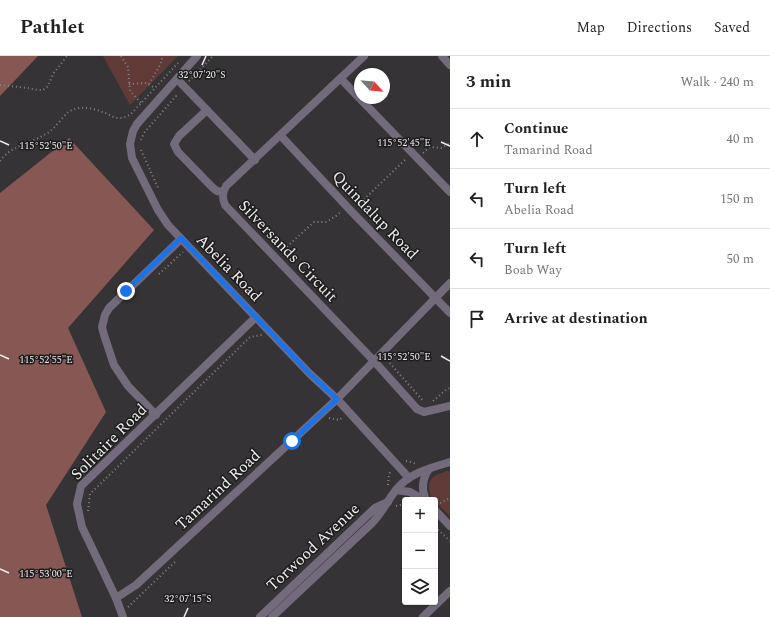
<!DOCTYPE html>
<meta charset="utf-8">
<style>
:root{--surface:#fff;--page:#f2f2f2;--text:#222;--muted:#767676;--line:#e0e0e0}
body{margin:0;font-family:Spectral,serif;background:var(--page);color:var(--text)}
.controls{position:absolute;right:12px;bottom:12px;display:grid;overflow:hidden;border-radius:4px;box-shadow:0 1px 3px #0004}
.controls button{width:36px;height:36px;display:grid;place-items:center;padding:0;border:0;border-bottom:1px solid var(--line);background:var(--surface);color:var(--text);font:20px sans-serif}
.compass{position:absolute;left:354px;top:12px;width:36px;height:36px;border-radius:50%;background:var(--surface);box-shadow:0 1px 3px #0004;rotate:116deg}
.stop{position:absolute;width:12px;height:12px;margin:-9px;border:3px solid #1a73e8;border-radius:50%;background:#fff}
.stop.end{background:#1a73e8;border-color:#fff;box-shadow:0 1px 4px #0008}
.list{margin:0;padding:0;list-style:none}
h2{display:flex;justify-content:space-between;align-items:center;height:52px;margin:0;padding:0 16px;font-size:17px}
h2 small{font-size:13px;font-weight:400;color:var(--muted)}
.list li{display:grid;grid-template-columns:26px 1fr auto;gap:12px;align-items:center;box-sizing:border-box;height:60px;padding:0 16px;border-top:1px solid var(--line)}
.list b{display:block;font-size:15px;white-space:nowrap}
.list p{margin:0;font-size:13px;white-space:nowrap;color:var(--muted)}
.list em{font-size:13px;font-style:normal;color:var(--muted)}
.icon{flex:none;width:22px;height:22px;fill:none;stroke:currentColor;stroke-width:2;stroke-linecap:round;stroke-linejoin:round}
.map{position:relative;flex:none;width:450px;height:561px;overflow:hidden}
header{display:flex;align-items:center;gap:24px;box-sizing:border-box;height:56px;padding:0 20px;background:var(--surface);border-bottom:1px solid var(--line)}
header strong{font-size:19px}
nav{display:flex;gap:22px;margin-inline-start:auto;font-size:14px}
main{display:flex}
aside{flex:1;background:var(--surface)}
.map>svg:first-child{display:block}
</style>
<header>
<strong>Pathlet</strong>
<nav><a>Map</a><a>Directions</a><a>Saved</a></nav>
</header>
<main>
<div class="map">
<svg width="450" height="561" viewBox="0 0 450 561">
<rect width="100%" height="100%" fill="#363336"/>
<g fill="#603a37">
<path d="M 103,0 L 178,0 L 130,49 Z"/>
<path d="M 450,414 L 450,460 L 435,446 L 435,444 L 431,442 C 425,422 432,420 450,414 Z"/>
</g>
<g fill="#875753">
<path d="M 0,0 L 38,0 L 0,40 Z"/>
<path d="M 69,82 L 154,174 L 68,272 L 106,356 L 46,449 L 82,561 L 0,561 L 0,137 Z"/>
</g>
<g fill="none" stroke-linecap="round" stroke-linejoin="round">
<g stroke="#868486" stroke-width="2" stroke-dasharray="1 3" stroke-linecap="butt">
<path d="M 121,0 L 128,11 L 130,35 L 141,47"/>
<path d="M 189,25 L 213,0"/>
<path d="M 129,28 L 146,27 L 155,32"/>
<path d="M 149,28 L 160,9 L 163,0"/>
<path d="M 0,29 L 28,32 L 38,34 L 43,34 L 48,30 L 53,18 L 67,0"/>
<path d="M 141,84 L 144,77 L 176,40 L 175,38"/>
<path d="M 141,94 L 159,134"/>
<path d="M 423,97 L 430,91 L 441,92 L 450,87"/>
<path d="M 0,105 C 11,89 33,87 49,76 C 56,71 62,62 68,56 C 82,48 95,53 108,58 C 111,60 115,62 119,62 C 124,62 128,60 131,58 L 178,7"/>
<path d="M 358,149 L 407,102"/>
<path d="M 281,196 L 314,166 L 326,166 L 336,160 L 342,155"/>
<path d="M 159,218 L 183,196"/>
<path d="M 387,304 L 424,346"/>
<path d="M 433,345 L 447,333 L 450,332"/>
<path d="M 329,362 L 339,364 L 343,361"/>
<path d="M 406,405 L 417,408"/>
<path d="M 388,429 L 389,418 L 392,414"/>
<path d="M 440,447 L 450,442"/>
<path d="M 396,450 L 405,448"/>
<path d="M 88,455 L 90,438 L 250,281 L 262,279"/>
<path d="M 435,471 L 450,485"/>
<path d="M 128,551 L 177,504"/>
</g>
<g stroke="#736a7c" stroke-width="8">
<path d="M 197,0 L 137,68 L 133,75 L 130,88 L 132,102 L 158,154 L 168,169 L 310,318 L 337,343 L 409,422"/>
<path d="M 364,0 L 226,130 C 222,137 222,142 225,149 L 374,305 L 417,353 L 424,356 L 450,350"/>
<path d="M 442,0 L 450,9"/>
<path d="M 177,23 L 255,104"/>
<path d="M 341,23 L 450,136"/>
<path d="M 207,54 L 179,80 L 174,88 L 178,96 L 213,132 L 217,135 L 223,136"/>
<path d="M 281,80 L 351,155 L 450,257"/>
<path d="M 156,359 L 128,330 L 114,309 L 104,279 L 102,271 L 105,259 L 109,252 L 181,183"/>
<path d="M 396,434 L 410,436 L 424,444"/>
<path d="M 426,444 C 421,433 422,423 429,413"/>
<path d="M 435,454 L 450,470"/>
<path d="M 116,542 L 136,529 L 337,343 L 450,227"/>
<path d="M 123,561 L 116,542 L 82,471 L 77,448 L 81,430 L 256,261"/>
<path d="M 260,561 L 375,452 L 388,446"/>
<path d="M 272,561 L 372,467 C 382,457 387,445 396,434 C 409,417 430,412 450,406"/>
<path d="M 423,561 L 450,535"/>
</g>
</g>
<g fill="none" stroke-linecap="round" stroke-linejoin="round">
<path stroke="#1a73e8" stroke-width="5" d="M 126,235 L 181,182 L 310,318 L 337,343 L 292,385"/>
</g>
<path fill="none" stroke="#efeeef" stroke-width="1.5" d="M 202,9 L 206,0M 0,85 L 9,89M 441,86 L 450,90M 0,299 L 9,303M 441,300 L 450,305M 0,513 L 9,517M 184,561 L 188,552"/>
<g text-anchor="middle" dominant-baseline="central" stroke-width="3" stroke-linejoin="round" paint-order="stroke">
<g font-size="16" fill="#efeeef" stroke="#1d1c1d">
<text transform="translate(375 159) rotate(46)">Quindalup Road</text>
<text transform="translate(288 195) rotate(46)">Silversands Circuit</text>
<text transform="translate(229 212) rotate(46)">Abelia Road</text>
<text transform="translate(109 386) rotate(-45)">Solitaire Road</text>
<text transform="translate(218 434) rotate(-43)">Tamarind Road</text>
<text transform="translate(313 491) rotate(-43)">Torwood Avenue</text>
</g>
</g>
<g font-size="10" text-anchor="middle" fill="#efeeef" stroke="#1d1c1d" stroke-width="3" stroke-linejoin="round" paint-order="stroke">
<text x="202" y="22">32°07'20"S</text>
<text x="404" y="90">115°52'45"E</text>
<text x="46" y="93">115°52'50"E</text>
<text x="404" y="304">115°52'50"E</text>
<text x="46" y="307">115°52'55"E</text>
<text x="46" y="521">115°53'00"E</text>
<text x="188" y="546">32°07'15"S</text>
</g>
</svg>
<div class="controls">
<button>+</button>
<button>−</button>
<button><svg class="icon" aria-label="layers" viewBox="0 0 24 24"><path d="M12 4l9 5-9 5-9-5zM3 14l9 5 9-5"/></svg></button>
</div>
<svg class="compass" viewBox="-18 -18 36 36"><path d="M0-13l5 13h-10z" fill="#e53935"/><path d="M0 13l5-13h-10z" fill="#767676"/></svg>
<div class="stop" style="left:292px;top:385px"></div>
<div class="stop end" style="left:126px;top:235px"></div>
</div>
<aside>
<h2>3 min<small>Walk · 240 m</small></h2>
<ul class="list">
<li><svg class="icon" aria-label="ahead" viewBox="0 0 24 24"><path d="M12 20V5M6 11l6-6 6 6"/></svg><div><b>Continue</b><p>Tamarind Road</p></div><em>40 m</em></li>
<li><svg class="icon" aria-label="left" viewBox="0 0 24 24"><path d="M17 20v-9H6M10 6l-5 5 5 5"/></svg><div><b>Turn left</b><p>Abelia Road</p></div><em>150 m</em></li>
<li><svg class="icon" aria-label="left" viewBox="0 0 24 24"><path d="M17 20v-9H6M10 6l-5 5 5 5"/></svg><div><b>Turn left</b><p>Boab Way</p></div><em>50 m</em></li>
<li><svg class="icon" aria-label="arrive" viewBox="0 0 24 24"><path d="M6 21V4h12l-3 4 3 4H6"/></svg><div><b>Arrive at destination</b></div></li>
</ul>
</aside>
</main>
